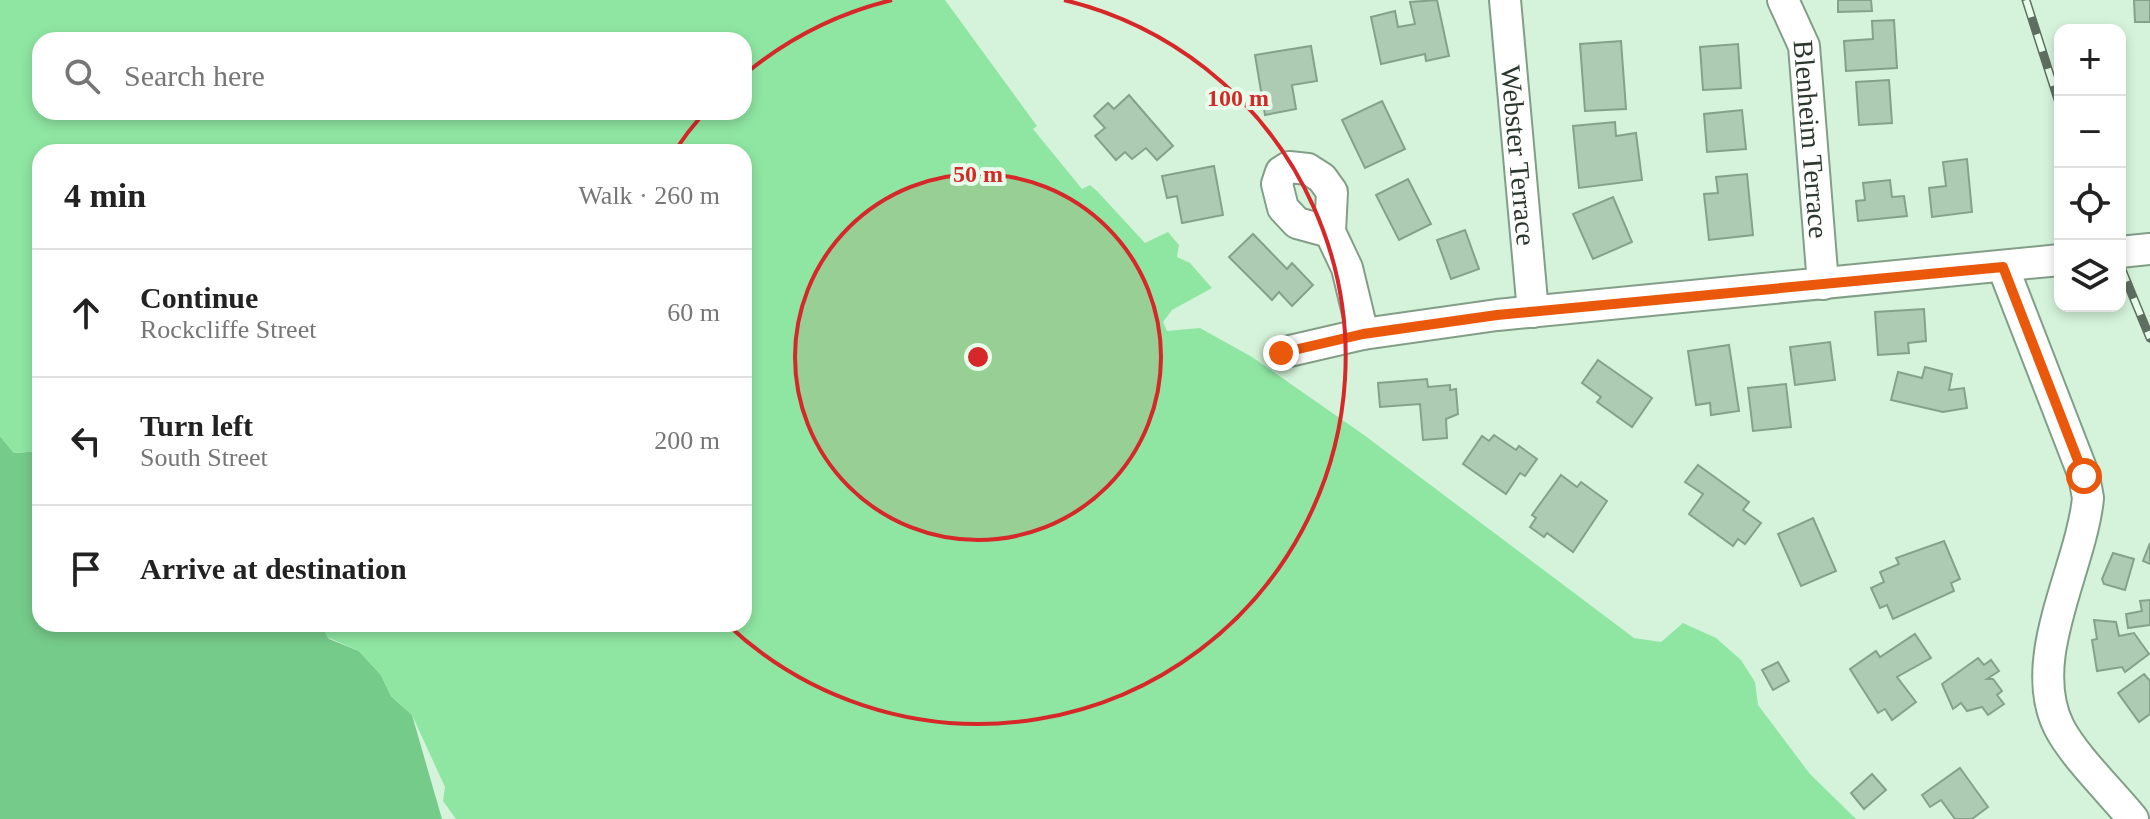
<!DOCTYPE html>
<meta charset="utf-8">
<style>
:root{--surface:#fff;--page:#f6f6f6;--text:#222;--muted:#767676;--line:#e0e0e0}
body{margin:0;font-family:"Times New Roman",serif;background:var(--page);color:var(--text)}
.controls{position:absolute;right:24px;top:24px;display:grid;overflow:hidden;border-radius:16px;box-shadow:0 4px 12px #0003}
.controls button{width:72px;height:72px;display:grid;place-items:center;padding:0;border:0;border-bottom:2px solid var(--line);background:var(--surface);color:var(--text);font:40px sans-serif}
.stop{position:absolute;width:24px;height:24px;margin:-18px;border:6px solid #ea580c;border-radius:50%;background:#fff}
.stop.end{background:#ea580c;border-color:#fff;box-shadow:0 2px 8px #0008}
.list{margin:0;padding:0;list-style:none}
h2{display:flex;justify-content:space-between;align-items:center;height:104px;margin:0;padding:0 32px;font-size:34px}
h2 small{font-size:26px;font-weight:400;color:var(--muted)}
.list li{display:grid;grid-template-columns:52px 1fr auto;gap:24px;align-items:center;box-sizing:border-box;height:128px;padding:0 32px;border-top:2px solid var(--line)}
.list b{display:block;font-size:30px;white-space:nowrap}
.list p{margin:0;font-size:26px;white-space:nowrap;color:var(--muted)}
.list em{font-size:26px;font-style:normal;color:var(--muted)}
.icon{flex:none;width:44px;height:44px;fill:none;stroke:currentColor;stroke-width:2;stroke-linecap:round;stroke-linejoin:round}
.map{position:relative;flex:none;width:2150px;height:819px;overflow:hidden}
.search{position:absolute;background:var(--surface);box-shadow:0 4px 12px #0003;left:32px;top:32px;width:720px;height:88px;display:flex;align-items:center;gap:20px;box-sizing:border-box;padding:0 28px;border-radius:24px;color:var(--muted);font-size:30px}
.panel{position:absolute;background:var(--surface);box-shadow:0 4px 12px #0003;left:32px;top:144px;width:720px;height:488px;border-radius:24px}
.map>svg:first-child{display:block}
</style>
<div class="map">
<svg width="2150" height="819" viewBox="0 0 2150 819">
<rect width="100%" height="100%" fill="#d5f3da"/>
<path fill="#75cb8a" d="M 0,436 L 14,453 L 40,451 L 40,624 L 322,624 L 329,639 L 359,651 L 381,675 L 391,696 L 412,715 L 442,819 L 0,819 Z"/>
<path fill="#8fe6a3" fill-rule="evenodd" d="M 0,0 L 945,0 L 1037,126 L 1033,129 L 1082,189 L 1090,185 L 1097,191 L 1145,243 L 1168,232 L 1179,245 L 1177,257 L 1190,263 L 1212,288 L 1172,310 L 1163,322 L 1167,331 L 1200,328 L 1252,357 L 1364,435 L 1634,638 L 1661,642 L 1683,623 L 1716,638 L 1741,660 L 1755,682 L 1758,705 L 1810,774 L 1856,819 L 456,819 L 443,801 L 445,787 L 412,715 L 391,696 L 381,675 L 359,651 L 327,637 L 322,624 L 744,624 L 744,152 L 40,152 L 40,451 L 14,453 L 0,436 ZM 40,40 L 744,40 L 744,112 L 40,112 Z"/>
<g fill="#adcab2" stroke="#85a18a" stroke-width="2">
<path d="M 1437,0 L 1449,56 L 1426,61 L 1425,54 L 1381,64 L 1371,17 L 1395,11 L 1398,27 L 1415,24 L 1410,2 Z"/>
<path d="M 1838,0 L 1871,0 L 1872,11 L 1838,12 Z"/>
<path d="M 2134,0 L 2150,0 L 2150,22 L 2135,22 Z"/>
<path d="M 1894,20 L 1897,68 L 1846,71 L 1844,41 L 1873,39 L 1872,21 Z"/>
<path d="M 1621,41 L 1626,109 L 1585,111 L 1580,44 Z"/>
<path d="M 1738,44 L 1741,88 L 1703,90 L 1700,47 Z"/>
<path d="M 1311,46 L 1317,81 L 1292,85 L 1296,109 L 1265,115 L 1255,55 Z"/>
<path d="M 1889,80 L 1892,123 L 1859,125 L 1856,82 Z"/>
<path d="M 1129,95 L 1173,146 L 1157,160 L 1146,148 L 1132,159 L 1125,152 L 1116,160 L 1095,136 L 1105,128 L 1094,116 L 1108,103 L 1114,109 Z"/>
<path d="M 1382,101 L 1405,149 L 1365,168 L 1342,120 Z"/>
<path d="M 1742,110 L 1746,149 L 1707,152 L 1704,114 Z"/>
<path d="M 1615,122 L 1616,136 L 1636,133 L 1642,180 L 1579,188 L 1573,126 Z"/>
<path d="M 1967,159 L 1972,212 L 1932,217 L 1929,188 L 1946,186 L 1943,162 Z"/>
<path d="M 1214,166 L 1223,215 L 1182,223 L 1177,196 L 1167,198 L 1162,176 Z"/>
<path d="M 1747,174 L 1753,235 L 1709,240 L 1704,194 L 1718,193 L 1716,177 Z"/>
<path d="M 1408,179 L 1431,224 L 1399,240 L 1376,195 Z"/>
<path d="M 1890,180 L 1892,197 L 1904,196 L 1907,216 L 1858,221 L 1856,201 L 1865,200 L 1863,183 Z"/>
<path d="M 1613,197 L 1632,242 L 1593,259 L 1573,214 Z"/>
<path d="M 1465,230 L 1479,269 L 1451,279 L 1437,240 Z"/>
<path d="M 1253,234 L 1287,269 L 1292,263 L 1313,285 L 1292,306 L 1279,292 L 1272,300 L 1229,257 Z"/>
<path d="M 1924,309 L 1926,341 L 1908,343 L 1909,353 L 1878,355 L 1875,312 Z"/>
<path d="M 1830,342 L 1835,380 L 1795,385 L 1790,347 Z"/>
<path d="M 1729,345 L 1739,411 L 1711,415 L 1710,403 L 1696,405 L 1688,351 Z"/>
<path d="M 1598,360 L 1652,398 L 1632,427 L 1597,402 L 1601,397 L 1582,383 Z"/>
<path d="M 1925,367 L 1952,374 L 1949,390 L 1964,388 L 1967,408 L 1943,412 L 1891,400 L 1898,372 L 1922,378 Z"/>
<path d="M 1427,379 L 1428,387 L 1450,385 L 1450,390 L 1456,389 L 1458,414 L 1446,419 L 1447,438 L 1423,440 L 1420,404 L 1380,407 L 1378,383 Z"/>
<path d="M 1786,384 L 1791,427 L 1753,431 L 1748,388 Z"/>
<path d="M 1494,435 L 1516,450 L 1519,446 L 1537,459 L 1525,476 L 1520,473 L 1506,494 L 1463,464 L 1482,436 L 1489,441 Z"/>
<path d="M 1698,465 L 1749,502 L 1743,510 L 1761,523 L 1745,544 L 1738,539 L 1733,546 L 1689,514 L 1703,494 L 1685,482 Z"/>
<path d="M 1561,475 L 1577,487 L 1581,482 L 1607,501 L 1573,552 L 1547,533 L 1544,537 L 1530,527 L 1536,518 L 1532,515 Z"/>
<path d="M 1813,518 L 1836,571 L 1801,586 L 1778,534 Z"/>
<path d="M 1944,541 L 1960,579 L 1951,583 L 1954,591 L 1893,619 L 1887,605 L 1880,608 L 1871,588 L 1884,582 L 1880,572 L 1899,564 L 1896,558 Z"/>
<path d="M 2150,543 L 2150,564 L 2143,561 Z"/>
<path d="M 2113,553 L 2134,559 L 2125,590 L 2104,584 L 2102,579 Z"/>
<path d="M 2150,600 L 2150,625 L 2128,628 L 2126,614 L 2142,611 L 2140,601 Z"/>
<path d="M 2094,620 L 2116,622 L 2119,636 L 2134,633 L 2149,654 L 2125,672 L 2122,667 L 2097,671 L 2092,640 L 2097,639 Z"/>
<path d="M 1915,634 L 1931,658 L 1897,677 L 1916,702 L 1892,720 L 1885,709 L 1878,713 L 1850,669 L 1876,651 L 1880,657 Z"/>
<path d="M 1978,658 L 1984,665 L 1991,660 L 1999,671 L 1987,679 L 1993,679 L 2002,691 L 1997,695 L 2004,704 L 1988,715 L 1982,707 L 1967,711 L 1961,703 L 1953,709 L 1942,684 Z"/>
<path d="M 1778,662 L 1789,681 L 1773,690 L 1762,670 Z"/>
<path d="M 2144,674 L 2150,681 L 2150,714 L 2139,722 L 2118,693 Z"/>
<path d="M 1960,768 L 1988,807 L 1972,819 L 1955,819 L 1941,800 L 1930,807 L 1922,795 Z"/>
<path d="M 1872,774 L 1886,790 L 1864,809 L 1851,793 Z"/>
</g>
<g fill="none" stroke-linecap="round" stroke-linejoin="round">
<g stroke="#829e87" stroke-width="34">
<g id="minor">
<path id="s1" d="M 1505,0 L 1533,312"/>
<path id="s2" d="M 1783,0 L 1804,46 L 1823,284"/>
<path d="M 1330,232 L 1297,223 L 1283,208 L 1277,184 L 1281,172 L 1289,167 L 1308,169 L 1322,178 L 1332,192 L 1330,232 L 1347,268 L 1363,334"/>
<path d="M 2120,252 L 2150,249"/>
<path d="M 2003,267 L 2084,476 L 2088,498 C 2081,569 2025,659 2059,727 C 2073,755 2112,793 2133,819"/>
<path d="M 1281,353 L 1363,334 L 1497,315 L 2060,260"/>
</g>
</g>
<use href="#minor" stroke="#fff" stroke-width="30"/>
<g stroke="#5e6f61" stroke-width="9">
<g id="rail">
<path d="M 2026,0 L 2060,106"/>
<path d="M 2120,265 L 2150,338"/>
</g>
</g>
<use href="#rail" stroke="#e7ffeb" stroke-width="6" stroke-dasharray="18" stroke-linecap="butt"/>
</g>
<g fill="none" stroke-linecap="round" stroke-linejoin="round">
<path stroke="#ea580c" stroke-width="10" d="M 1281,353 L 1363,334 L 1497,315 L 2003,267 L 2084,476"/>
</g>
<circle cx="978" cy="357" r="183" fill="#d62828" fill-opacity=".12"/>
<g fill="none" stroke="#d62828" stroke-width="4">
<circle cx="978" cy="357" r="183"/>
<path d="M674 152A367 367 0 0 1 703 114M745 74A367 367 0 0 1 892 0M1064 0A367 367 0 1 1 728 625"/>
</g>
<g text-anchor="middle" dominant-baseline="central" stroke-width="8" stroke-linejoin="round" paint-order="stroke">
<g font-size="28" fill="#2b362d" stroke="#e7ffeb">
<text stroke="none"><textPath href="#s2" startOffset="144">Blenheim Terrace</textPath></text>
<text stroke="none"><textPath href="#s1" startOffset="156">Webster Terrace</textPath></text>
</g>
</g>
<circle cx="978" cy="357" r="12" fill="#d62828" stroke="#e7ffeb" stroke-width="4"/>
<g font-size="24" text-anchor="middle" font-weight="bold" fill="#d62828" stroke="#e7ffeb" stroke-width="8" stroke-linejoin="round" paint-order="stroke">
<text x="1238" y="106">100 m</text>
<text x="978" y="182">50 m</text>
</g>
</svg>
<div class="controls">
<button>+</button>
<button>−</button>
<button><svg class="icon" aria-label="locate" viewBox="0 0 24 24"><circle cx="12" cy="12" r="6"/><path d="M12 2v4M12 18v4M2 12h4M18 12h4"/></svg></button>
<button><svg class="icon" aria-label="layers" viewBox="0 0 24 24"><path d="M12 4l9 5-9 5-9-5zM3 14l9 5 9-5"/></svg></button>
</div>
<div class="stop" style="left:2084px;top:476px"></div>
<div class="stop end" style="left:1281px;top:353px"></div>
<div class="search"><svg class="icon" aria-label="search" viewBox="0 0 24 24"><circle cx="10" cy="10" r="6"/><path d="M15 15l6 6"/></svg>Search here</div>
<section class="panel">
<h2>4 min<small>Walk · 260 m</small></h2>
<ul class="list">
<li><svg class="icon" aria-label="ahead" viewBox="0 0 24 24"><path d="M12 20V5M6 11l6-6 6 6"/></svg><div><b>Continue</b><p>Rockcliffe Street</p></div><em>60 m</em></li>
<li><svg class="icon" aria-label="left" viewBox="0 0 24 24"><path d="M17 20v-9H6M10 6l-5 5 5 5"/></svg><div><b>Turn left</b><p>South Street</p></div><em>200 m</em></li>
<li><svg class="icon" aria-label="arrive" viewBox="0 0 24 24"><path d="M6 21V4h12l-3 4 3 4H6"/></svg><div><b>Arrive at destination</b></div></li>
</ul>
</section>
</div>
